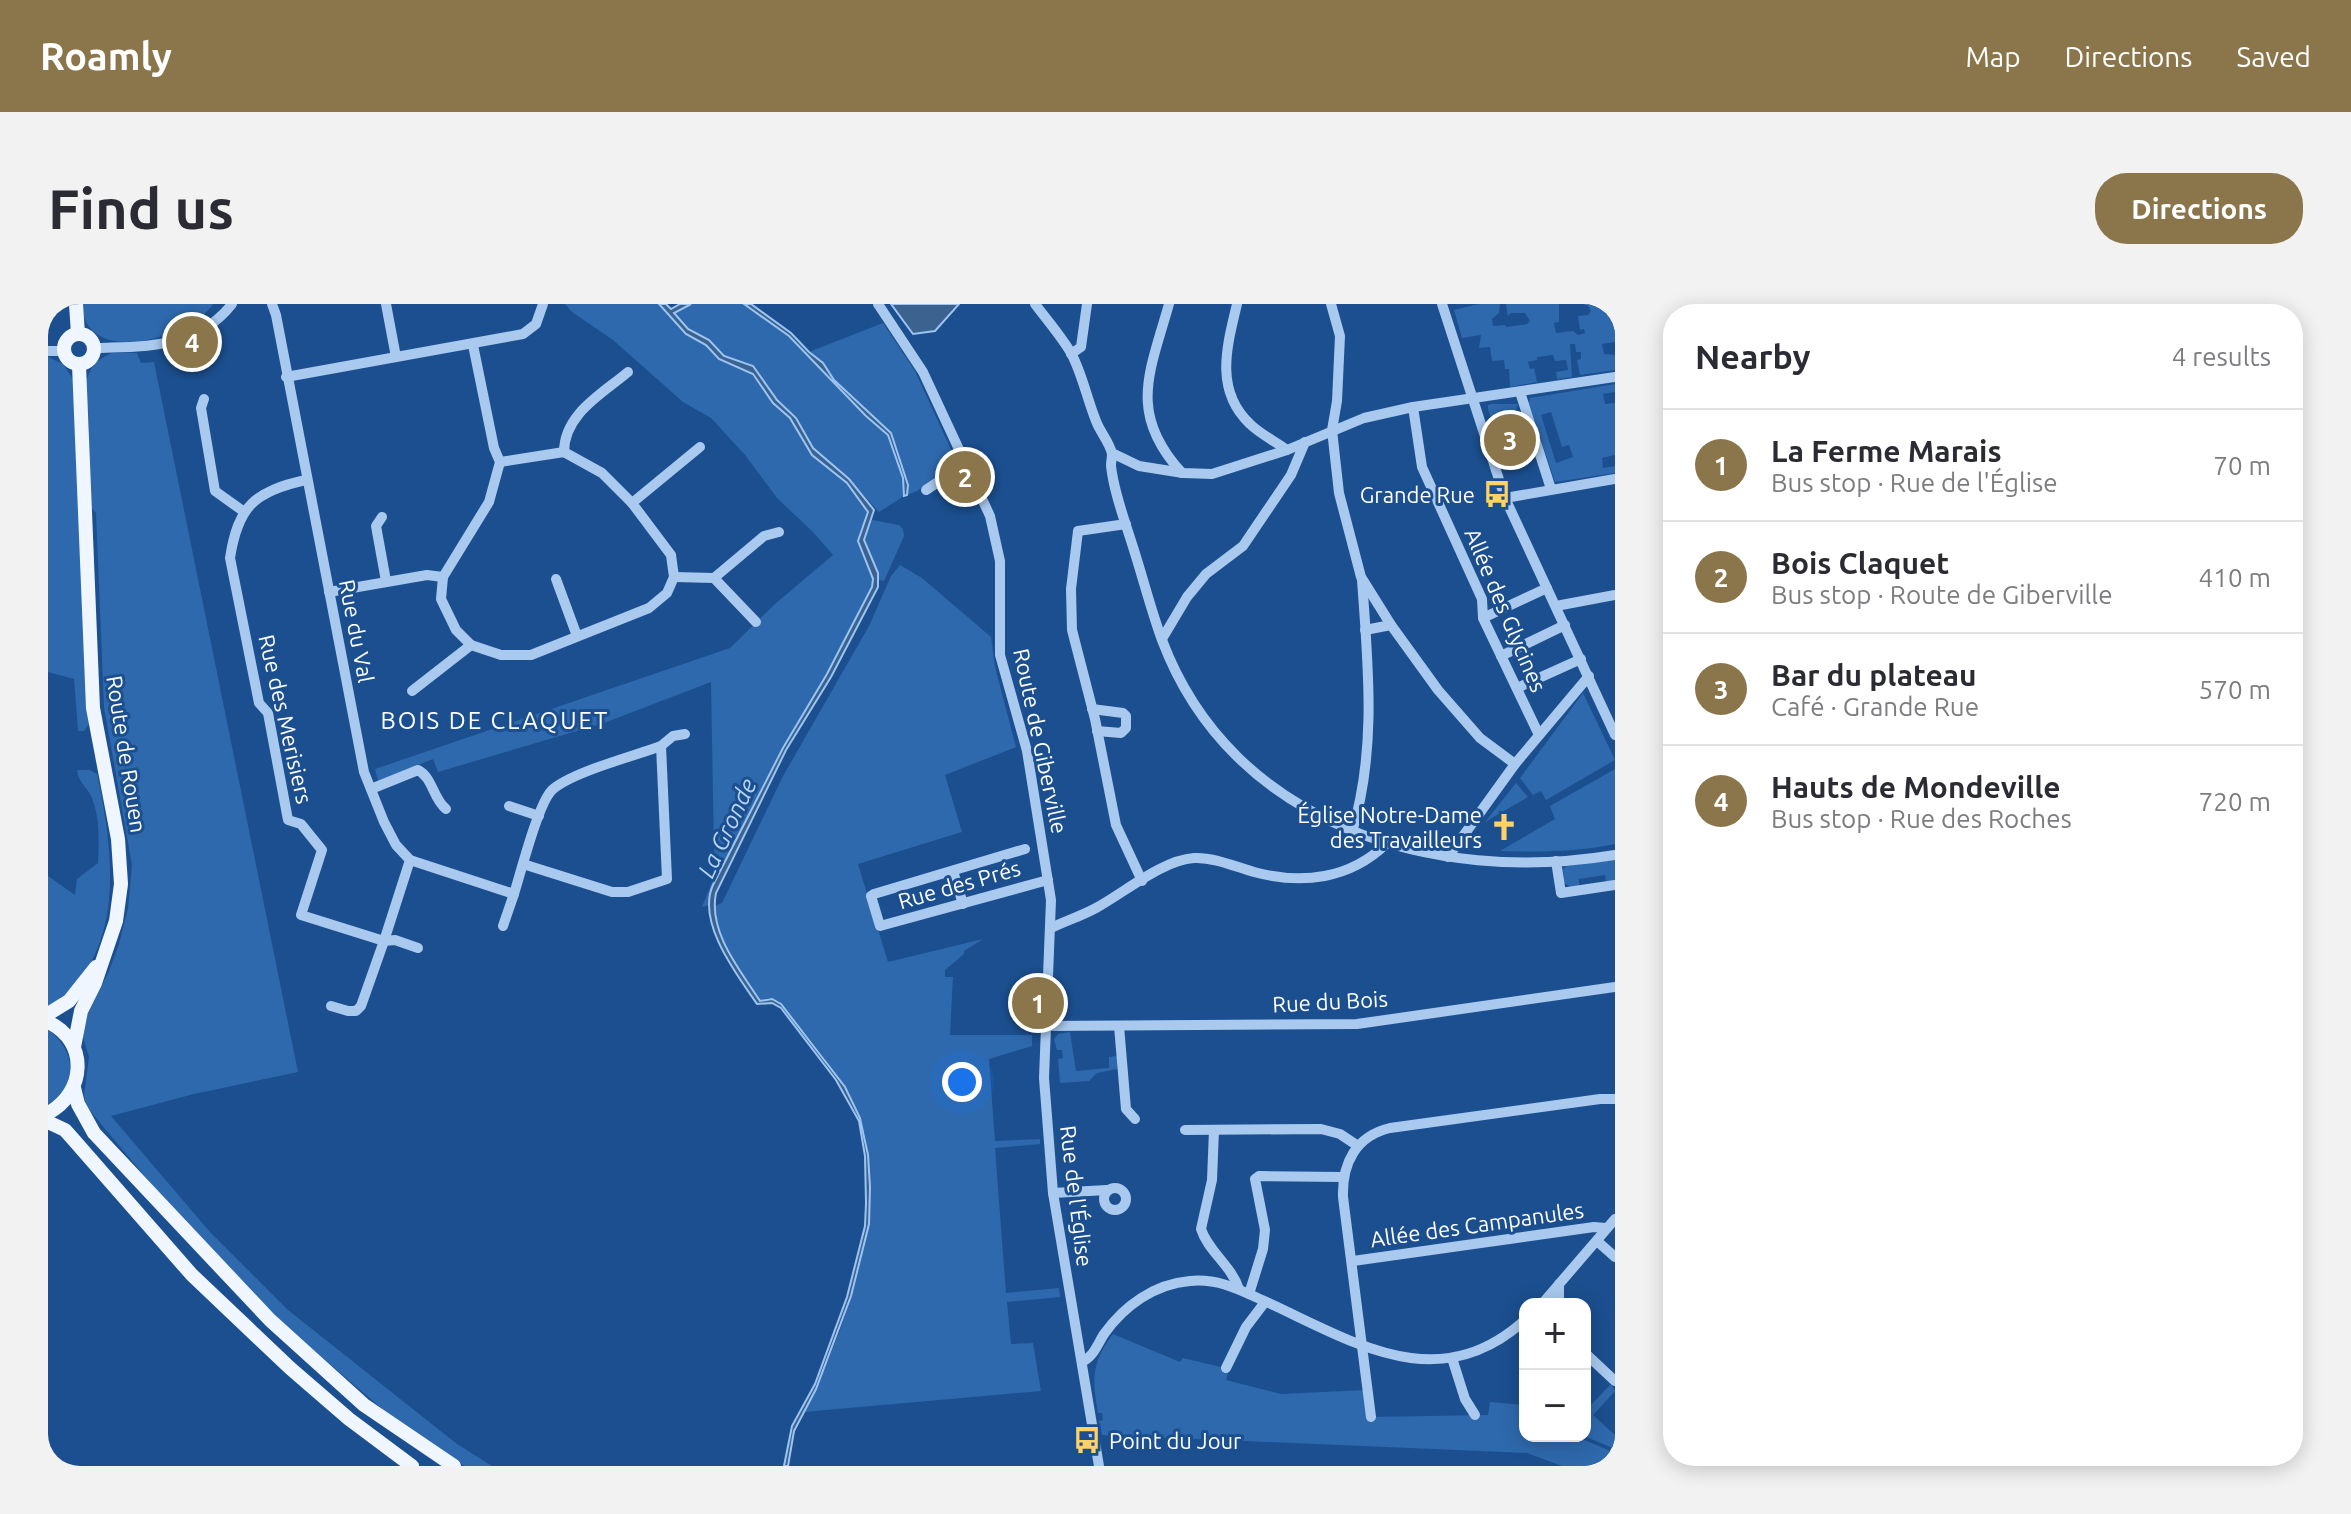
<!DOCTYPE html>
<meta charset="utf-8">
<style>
:root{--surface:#fff;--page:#f2f2f3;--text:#2b2b33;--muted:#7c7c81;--line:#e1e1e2;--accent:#8a764a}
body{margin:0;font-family:Ubuntu,sans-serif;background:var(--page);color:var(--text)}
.controls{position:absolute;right:24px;bottom:24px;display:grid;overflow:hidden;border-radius:16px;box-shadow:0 4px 20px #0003}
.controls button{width:72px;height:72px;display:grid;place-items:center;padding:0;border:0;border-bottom:2px solid var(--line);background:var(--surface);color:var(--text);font:40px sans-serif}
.you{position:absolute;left:914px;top:778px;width:28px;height:28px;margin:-20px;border:6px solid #fff;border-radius:50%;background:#1a73e8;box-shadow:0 0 0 12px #1a73e833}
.badge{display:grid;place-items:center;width:52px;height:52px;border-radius:50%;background:var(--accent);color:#fff;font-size:26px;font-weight:700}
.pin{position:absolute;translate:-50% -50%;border:4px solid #fff;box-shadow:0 2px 8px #0006}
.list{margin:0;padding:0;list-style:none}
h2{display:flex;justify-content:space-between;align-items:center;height:104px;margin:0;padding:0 32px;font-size:34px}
h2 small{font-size:26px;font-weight:400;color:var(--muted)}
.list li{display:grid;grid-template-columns:52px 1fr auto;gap:24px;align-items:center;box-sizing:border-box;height:112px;padding:0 32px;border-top:2px solid var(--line)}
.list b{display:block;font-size:30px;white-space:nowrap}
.list p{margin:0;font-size:26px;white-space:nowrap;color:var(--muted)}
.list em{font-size:26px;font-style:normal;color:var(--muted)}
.map{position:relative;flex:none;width:1567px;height:1162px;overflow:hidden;border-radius:32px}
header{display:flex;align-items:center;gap:48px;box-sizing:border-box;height:112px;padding:0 40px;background:var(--accent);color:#fff}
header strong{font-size:38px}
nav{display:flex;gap:44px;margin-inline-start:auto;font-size:28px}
.intro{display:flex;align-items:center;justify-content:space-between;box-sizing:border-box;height:192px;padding:0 48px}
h1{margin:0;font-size:56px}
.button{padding:20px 36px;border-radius:32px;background:var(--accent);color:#fff;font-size:28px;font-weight:700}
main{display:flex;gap:48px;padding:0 48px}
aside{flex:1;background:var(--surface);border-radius:32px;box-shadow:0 4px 20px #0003}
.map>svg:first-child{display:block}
</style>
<header>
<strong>Roamly</strong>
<nav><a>Map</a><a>Directions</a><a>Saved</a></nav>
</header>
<div class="intro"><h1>Find us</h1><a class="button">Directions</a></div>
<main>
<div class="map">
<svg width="1567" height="1162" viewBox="0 0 1567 1162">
<rect width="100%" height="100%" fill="#1b4f8f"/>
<g fill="#2e69ad" fill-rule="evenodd">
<path d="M 34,0 L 165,0 C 143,34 36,65 34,0 Z"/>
<path d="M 517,0 L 611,0 L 634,24 L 658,41 L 675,57 L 701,67 L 725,99 L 742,114 L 764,151 L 799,179 L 820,208 L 811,237 L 825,275 L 824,283 L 779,370 L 735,444 L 663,586 L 661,601 L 654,603 L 665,576 L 666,548 L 663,378 L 556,419 L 390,468 L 385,455 L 330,477 L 327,465 L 682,344 L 727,300 L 785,251 L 765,228 L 729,194 L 697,151 L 663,114 L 635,98 L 565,36 L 524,8 Z"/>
<path d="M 643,0 L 696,0 L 741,32 L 818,112 L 840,131 L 855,174 L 856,192 L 831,208 L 801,175 L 765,144 L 748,113 L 729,96 L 705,63 L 676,52 L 661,36 L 640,25 L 626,9 Z"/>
<path d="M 1431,0 L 1452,0 L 1451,9 L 1444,15 L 1445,22 L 1457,21 L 1458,23 L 1479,20 L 1482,17 L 1477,9 L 1463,9 L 1460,12 L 1458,0 L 1511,0 L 1511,18 L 1506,19 L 1508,29 L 1525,27 L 1530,31 L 1537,29 L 1536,25 L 1532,26 L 1530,12 L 1540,11 L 1543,7 L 1539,0 L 1567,0 L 1567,38 L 1554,40 L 1556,50 L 1567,51 L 1567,66 L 1532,71 L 1529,56 L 1533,55 L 1533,48 L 1528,48 L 1527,40 L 1522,40 L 1524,73 L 1509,75 L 1508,68 L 1520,66 L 1518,56 L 1507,57 L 1505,51 L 1489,53 L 1489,56 L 1480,58 L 1482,65 L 1486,64 L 1489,78 L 1462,83 L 1461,65 L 1457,65 L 1456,56 L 1444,57 L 1442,43 L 1431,44 L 1433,31 L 1414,34 L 1406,6 Z"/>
<path d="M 835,19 L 867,67 L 905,150 L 902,162 L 869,187 L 859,191 L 860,181 L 843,129 L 786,76 L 775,59 L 761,48 Z"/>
<path d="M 64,49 L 89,49 L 93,59 L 106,58 L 250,768 L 146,790 L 63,812 L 162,928 L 240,1006 L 409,1140 L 444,1162 L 416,1162 L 393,1147 L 339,1109 L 220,1007 L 140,924 L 38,802 L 36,791 L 41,753 L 34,730 L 35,719 L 61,667 L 71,640 L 80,604 L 84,561 L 56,403 L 48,209 L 41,201 L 38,132 L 41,127 L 40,105 L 37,102 C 36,77 39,59 64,49 Z"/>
<path d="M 0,53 L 15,60 L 25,75 L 41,420 L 36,427 L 30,427 L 26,375 L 0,368 Z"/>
<path d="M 1567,80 L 1567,88 L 1555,90 L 1557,100 L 1567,99 L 1567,151 L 1554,154 L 1555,164 L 1567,162 L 1567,169 L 1507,178 L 1481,99 L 1482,94 ZM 1503,108 L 1514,143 L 1521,141 L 1525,153 L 1508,159 L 1493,111 Z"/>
<path d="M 1444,100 L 1470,100 L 1466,113 L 1472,129 L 1455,134 L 1454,131 L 1448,132 L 1440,105 L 1440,101 Z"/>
<path d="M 824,216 L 851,221 L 855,225 L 856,232 L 836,277 L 831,276 L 816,236 Z"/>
<path d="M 852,261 L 874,274 L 943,333 L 947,363 L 968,443 L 897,471 L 914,528 L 810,560 L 840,658 L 935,635 L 916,647 L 916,650 L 897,666 L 897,673 L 905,673 L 902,731 L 984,731 L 984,742 L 941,755 L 947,837 L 992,835 L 992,840 L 947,844 L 958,989 L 1011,984 L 1012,993 L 959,998 L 963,1040 L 985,1039 L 993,1087 L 756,1108 C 792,1035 824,954 821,870 C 820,853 819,833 813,817 C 797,776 759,731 731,697 L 720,694 L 712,697 C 692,667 671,638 666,602 L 674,599 L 735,472 L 821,322 L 843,272 Z"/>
<path d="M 1535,389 L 1567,456 L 1498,496 L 1493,487 L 1485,491 L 1472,474 Z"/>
<path d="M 1567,465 L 1567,540 C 1529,548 1491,548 1452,547 L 1507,515 L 1502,502 Z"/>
<path d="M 29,466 L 42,466 L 49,470 C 66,550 80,652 0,704 L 0,572 L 27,591 L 29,575 L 50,559 C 51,539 52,514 44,494 C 40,484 30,478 29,466 Z"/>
<path d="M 1468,479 L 1480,493 L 1437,518 Z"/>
<path d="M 1567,555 L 1567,577 L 1558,578 L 1557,571 L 1531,575 L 1531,582 L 1523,583 L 1516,579 L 1515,565 L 1519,562 Z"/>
<path d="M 0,726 C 27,744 32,783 0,800 Z"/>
<path d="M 1022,728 L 1028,767 L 1061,764 L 1061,753 L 1069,752 L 1069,765 L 1049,769 L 1041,777 L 1012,779 L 1010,755 L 1015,754 L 1014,746 L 1009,746 L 1006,735 L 1010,730 Z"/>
<path d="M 1065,1030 L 1132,1058 L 1135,1054 L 1181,1065 L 1178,1076 L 1233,1090 L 1317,1086 L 1320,1113 L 1440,1111 L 1442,1098 L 1477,1101 L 1477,1132 L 1527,1132 L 1567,1149 L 1567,1162 L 1514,1162 L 1479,1149 L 1054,1131 L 1051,1117 L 1055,1116 L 1054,1109 L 1050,1109 C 1044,1076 1043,1059 1065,1030 Z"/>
<path d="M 1563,1080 L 1567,1087 L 1545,1111 L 1567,1131 L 1567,1145 L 1536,1132 L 1537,1104 L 1539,1105 Z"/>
</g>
<g fill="#3c6290" stroke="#9cc4f0" stroke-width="2">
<path d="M 611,0 L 618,0 L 623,5 L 632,0 L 643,0 L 626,9 L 640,25 L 661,36 L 676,52 L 705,62 L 729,96 L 748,114 L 765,144 L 801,175 L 826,206 L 816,236 L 830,269 L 830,283 L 783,373 L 738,446 L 668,589 C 660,628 692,666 712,697 L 724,695 L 733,700 L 797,783 L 812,814 L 820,851 L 822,883 L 821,920 L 803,992 L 768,1085 L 746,1127 L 740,1162 L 736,1162 L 744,1122 L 767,1080 L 799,993 L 817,922 L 818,899 L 817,852 L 811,817 L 788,776 L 733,704 L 724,699 L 709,700 C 689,671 648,618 665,581 L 735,444 L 779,370 L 824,283 L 825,275 L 810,237 L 820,208 L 799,179 L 764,151 L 742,114 L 725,99 L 705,70 L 671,55 L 658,41 L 638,30 Z"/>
<path d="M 696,0 L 703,0 L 743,29 L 761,48 L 775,59 L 786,76 L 843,129 L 860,181 L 859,191 L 856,192 L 855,174 L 840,131 L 818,112 L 741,32 Z"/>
<path d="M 843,0 L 911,0 L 887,27 L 865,30 Z"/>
</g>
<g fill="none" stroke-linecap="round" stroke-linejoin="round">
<g stroke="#a9c9ee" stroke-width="10">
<path d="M 224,0 L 228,11 L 316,468 L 336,518 L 348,541 L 362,556 L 466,590 C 473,568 490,500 504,486 C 524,468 586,452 613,442 L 625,432 L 637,430"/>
<path d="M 338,0 L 348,53"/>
<path d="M 830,0 L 875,68 L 942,212 L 952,257 L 952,351 L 979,447 L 1003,596 L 996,774 L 1005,889 L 1051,1162"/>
<path d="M 987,0 C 999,16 1013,32 1023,49 C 1034,69 1039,95 1048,117 C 1052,128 1062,139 1064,150 C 1064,153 1063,158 1063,162 C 1066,189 1077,217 1085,243 C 1095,274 1103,306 1114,336 C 1184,522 1386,581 1567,551"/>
<path d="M 1121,0 C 1102,68 1079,109 1134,169"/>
<path d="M 1189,0 C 1179,42 1166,86 1202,120 C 1212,130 1227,137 1239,146"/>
<path d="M 1283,0 L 1292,32 L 1289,97 L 1284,126 L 1291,189 L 1313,273 L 1343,321 L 1390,386 L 1432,434 L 1467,460"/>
<path d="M 1394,0 L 1457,194 L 1567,431"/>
<path d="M 46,44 C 97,43 150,44 184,0"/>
<path d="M 0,47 L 16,47"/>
<path d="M 1023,50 L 1033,43 L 1039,0"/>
<path d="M 238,73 L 475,30 L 488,20 L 495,0"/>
<path d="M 1472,88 L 1503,185"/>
<path d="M 156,95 L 153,104 L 167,187 L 195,207"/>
<path d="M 1365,103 L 1374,163 L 1434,295 L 1435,314 L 1491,431"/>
<path d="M 516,148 C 516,110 554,90 580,68"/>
<path d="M 1064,149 L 1091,162 L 1135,169 L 1164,170 L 1239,146 L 1316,114 L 1365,103 L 1567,73"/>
<path d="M 258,176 C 207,187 190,202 182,254 L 211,399 L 220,409 L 240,516 L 253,520 L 274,546 L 253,611 L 336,637 L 362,556"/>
<path d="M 878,186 L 918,159"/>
<path d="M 1457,194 L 1567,175"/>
<path d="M 584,199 L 652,143"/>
<path d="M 334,213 L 328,222 L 338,277"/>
<path d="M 1078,220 L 1030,227 L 1023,285 L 1024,326 L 1047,415 L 1068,521 L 1094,577"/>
<path d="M 395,273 L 393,295 L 408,326 L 423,341 L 453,351 L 483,351 L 601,304 L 619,289 L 626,273 L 623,251 L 584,199 L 554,169 L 516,148 L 452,158"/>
<path d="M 626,273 L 666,274 L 716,232 L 731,228"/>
<path d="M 666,274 L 708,318"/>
<path d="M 508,275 L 529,332"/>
<path d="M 281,288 L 379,271 L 395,273 L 441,198 L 452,158 L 446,144 L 425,41"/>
<path d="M 1508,302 L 1567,291"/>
<path d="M 1435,314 L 1499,284"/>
<path d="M 1317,326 L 1343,321"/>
<path d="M 1114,335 L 1139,293 L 1158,270 L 1195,242 L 1243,171 L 1257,138"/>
<path d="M 1453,352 L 1517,321"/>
<path d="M 1469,384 L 1533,355"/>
<path d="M 364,387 L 423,341"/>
<path d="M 1044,405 L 1075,409 L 1078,412 L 1078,424 L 1073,429 L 1049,427"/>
<path d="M 323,485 L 370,466 C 385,474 385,495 398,505"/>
<path d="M 461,502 L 491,512"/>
<path d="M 1304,528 C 1329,445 1320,361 1314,276"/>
<path d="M 977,545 L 826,590 L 823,592 L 832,622 L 1000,576"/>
<path d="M 1400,553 L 1467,460 L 1541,372"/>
<path d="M 1508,557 L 1513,589 L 1567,581"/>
<path d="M 475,560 L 564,588 L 580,588 L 619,575 L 613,442"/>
<path d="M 905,567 L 915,600"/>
<path d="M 455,622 L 466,590"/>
<path d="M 1003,624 C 1018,617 1033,612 1048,604 C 1076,589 1114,556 1146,554 C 1166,553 1188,563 1206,568 C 1254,581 1302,575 1338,540"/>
<path d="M 283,702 L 300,707 L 308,707 L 313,702 L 336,637 L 347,636 L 370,644"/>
<path d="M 997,722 L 1309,720 L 1567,683"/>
<path d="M 1071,722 L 1078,805 L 1087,815"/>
<path d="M 1137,826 L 1273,825 L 1292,830 L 1310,842"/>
<path d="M 1166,826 L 1164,876 L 1153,925 C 1160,947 1183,961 1191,985"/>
<circle cx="1067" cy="895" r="11"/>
<path d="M 1005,889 L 1059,886"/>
<path d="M 1549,937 L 1567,953"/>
<path d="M 1305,957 L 1546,923 L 1558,924"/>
<path d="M 1201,990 L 1215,945 L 1217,926 L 1207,875 L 1211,872 L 1294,873"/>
<path d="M 1494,1000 L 1567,915"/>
<path d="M 1511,1000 L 1511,980"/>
<path d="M 1537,1049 L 1567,1077"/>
<path d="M 1404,1054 L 1417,1095 L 1427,1111"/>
<path d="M 1034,1058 C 1046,1052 1049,1041 1056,1030 C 1076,1002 1106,980 1142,977 C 1173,974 1195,988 1223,1000 C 1309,1040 1392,1093 1477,1016"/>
<path d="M 1178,1064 L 1198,1023 L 1217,998"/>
<path d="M 1323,1113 L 1295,893 C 1294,859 1308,832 1342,824 L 1552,795 L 1567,795"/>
</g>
<g stroke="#f0f6ff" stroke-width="14">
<path d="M 28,0 L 30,30"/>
<circle cx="31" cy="45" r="15"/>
<path d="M 0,710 L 21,697 L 48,663"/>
<path d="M 0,718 C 41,737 38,789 0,809"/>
<path d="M 26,743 L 33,707 L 47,679 L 68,617 L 73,580 L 70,535 L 45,404 L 31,61"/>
<path d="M 26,784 L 30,800 L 46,829 L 222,1016 L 316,1101 L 406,1162"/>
<path d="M 0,818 L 17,826 L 25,835 L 144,971 L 242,1064 L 301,1115 L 364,1162"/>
</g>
</g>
<defs>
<g id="bus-bare" transform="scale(2.16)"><path d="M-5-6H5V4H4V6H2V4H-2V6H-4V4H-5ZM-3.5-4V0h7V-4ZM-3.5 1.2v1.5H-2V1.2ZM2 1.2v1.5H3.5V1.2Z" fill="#ffd166" stroke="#1b4f8f" stroke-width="2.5" paint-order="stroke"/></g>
<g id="church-bare" transform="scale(2.16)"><path d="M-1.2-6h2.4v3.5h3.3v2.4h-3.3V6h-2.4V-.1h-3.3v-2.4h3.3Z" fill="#ffd166" stroke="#1b4f8f" stroke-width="2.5" paint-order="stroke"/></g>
</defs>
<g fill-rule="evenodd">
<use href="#bus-bare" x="1449" y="190"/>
<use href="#church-bare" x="1456" y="523"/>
<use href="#bus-bare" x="1039" y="1136"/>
</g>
<g text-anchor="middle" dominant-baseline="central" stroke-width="6" stroke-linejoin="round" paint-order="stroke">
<g font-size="22" fill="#fff" stroke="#1b4f8f" text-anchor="end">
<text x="1427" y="190">Grande Rue</text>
<text x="1434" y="510">Église Notre-Dame<tspan x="1434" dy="25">des Travailleurs</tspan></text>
<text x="1061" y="1136" text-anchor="start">Point du Jour</text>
</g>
<g font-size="22" fill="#fff" stroke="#1b4f8f">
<text transform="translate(1458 306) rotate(67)">Allée des Glycines</text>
<text transform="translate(309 327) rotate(79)">Rue du Val</text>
<text transform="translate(238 415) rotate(77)">Rue des Merisiers</text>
<text transform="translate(993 437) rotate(78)">Route de Giberville</text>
<text transform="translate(79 450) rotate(81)">Route de Rouen</text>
<text transform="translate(911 580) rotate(-16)">Rue des Prés</text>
<text transform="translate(1282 697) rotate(-3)">Rue du Bois</text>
<text transform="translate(1029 892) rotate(83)">Rue de l'Église</text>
<text transform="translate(1429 920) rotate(-8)">Allée des Campanules</text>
</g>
<g font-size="24" letter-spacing="2" fill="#fff" stroke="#1b4f8f">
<text x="447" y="416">BOIS DE CLAQUET</text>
</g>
<g font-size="24" font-style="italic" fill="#b5d3f5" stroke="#1b4f8f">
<text transform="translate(679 524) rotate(-65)">La Gronde</text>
</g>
</g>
</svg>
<div class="controls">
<button>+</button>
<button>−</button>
</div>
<div class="you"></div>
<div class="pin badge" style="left:990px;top:699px">1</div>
<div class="pin badge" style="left:917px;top:173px">2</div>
<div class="pin badge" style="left:1462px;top:136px">3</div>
<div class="pin badge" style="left:144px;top:38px">4</div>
</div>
<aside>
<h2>Nearby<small>4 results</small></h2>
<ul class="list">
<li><span class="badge">1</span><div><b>La Ferme Marais</b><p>Bus stop · Rue de l'Église</p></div><em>70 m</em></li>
<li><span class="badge">2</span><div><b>Bois Claquet</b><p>Bus stop · Route de Giberville</p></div><em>410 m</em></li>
<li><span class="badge">3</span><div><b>Bar du plateau</b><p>Café · Grande Rue</p></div><em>570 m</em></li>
<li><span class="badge">4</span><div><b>Hauts de Mondeville</b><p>Bus stop · Rue des Roches</p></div><em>720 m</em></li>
</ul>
</aside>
</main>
